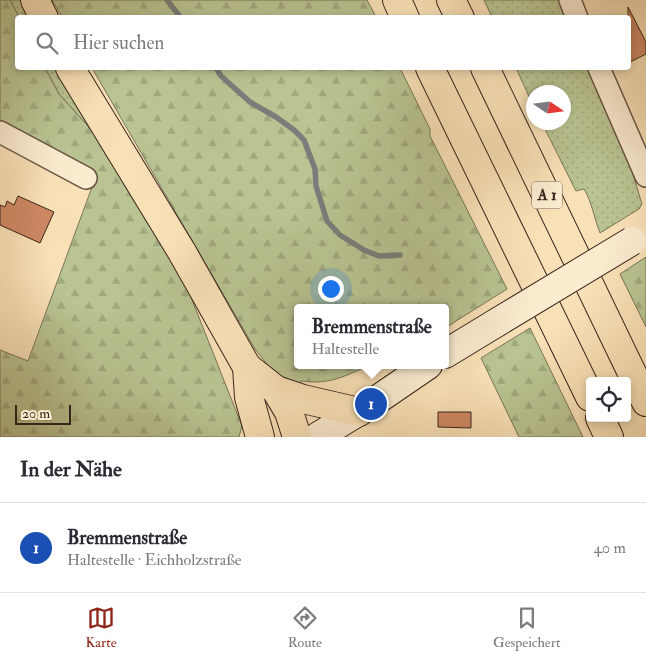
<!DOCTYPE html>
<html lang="de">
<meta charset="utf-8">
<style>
:root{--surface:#fff;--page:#f7f7f7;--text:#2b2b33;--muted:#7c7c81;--line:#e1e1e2;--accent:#8f2418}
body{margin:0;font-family:"IM FELL Double Pica",serif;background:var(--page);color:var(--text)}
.controls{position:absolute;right:15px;bottom:15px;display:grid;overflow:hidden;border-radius:5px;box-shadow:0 2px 8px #0003}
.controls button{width:45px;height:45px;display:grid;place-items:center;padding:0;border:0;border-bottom:1px solid var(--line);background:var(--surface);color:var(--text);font:25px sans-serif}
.compass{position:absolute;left:526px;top:85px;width:45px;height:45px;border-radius:50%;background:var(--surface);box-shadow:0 2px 8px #0003;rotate:103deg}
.scale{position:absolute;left:15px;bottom:12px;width:56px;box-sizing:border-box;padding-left:5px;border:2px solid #38241c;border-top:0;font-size:14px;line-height:18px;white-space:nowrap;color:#38241c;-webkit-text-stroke:4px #fbecd0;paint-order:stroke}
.you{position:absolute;left:330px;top:288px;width:18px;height:18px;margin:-12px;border:4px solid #fff;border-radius:50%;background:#1a73e8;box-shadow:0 0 0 8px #1a73e833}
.badge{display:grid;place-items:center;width:32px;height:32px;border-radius:50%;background:var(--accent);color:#fff;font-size:16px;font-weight:700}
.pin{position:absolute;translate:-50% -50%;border:2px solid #fff;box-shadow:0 1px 5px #0006}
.popup{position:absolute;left:294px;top:304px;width:155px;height:65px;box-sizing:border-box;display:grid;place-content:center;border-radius:5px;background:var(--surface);filter:drop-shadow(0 1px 4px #0005);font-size:16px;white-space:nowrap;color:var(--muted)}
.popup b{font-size:19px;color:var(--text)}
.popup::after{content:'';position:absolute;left:50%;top:100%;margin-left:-10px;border:10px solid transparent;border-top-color:var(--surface)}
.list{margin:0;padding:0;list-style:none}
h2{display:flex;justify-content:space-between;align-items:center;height:65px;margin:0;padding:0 20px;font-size:21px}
h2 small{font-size:16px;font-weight:400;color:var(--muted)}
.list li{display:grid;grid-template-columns:32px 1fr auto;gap:15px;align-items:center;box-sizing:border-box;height:90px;padding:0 20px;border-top:1px solid var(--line)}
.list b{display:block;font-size:19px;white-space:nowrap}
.list p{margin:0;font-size:16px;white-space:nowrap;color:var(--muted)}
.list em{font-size:16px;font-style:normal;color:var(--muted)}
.icon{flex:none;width:28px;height:28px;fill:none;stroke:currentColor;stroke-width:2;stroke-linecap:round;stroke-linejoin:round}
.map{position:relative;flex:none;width:646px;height:437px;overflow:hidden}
.search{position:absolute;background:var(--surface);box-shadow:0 2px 8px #0003;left:15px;right:15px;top:15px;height:55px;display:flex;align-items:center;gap:12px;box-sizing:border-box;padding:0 18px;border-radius:5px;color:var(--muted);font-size:19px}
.sheet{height:155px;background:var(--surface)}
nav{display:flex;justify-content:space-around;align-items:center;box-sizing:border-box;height:70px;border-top:1px solid var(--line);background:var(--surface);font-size:14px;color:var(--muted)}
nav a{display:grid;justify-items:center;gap:2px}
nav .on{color:var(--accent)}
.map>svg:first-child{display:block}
</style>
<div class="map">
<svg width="646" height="437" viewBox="0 0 646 437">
<defs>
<pattern id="green-dots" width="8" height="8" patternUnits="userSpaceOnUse" patternTransform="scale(1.25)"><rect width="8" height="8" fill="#b9c492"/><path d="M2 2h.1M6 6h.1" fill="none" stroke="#a0a87d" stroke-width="1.8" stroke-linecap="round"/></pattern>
<pattern id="forest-firs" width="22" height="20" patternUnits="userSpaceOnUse" patternTransform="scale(1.25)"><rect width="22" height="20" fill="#b9c492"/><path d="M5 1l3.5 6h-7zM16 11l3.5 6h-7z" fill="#a0a87d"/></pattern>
</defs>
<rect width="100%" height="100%" fill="#f9e1b7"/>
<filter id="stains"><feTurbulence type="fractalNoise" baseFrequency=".004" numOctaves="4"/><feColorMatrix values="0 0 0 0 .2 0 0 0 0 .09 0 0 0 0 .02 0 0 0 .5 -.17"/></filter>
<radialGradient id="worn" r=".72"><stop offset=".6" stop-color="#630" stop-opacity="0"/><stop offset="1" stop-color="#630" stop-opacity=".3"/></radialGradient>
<g fill="url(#green-dots)" stroke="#787457">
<path d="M 10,0 L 27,0 L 36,17 L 19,17 Z"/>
<path d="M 484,0 L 561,0 L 569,17 L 492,17 Z"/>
<path d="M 45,68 L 61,68 L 105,145 L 59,94 Z"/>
<path d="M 516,68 L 589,68 L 625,148 L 642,204 L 639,209 L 600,233 C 594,218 592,202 584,189 L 576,191 L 542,123 L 564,122 L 564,92 L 534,92 L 533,105 Z"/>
</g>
<g fill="url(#forest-firs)" stroke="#787457">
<path d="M 0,0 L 10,0 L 19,17 L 18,18 L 18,68 L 45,68 L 59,94 L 105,145 L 183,277 L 242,426 L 239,437 L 0,437 L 0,350 L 28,361 L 95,179 L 0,129 Z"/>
<path d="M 52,0 L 367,0 L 376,17 L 62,17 Z"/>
<path d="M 92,68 L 400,68 L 430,129 L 430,136 L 507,289 L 445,328 L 445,308 L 297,308 L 297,365 L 370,365 C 345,376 330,385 301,381 L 299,386 L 274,373 L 255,349 Z"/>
<path d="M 646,257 L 646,327 L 620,274 Z"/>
<path d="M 530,328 L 583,437 L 519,437 L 481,358 Z"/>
</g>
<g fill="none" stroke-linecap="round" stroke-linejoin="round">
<g stroke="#797e7b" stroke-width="5.5">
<path d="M 167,0 L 181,18"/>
<path d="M 216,68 L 221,76 L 250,102 L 276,117 L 294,130 L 304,140 L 315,169 L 316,186 L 327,221 L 340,235 L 364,250 L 379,256 L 400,255"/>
</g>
</g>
<g fill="#ce8863" stroke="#38241c">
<path d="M 628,7 L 646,42 L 646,54 L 628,63 Z"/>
<path d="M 18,196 L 54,212 L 40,243 L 0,225 L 0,205 L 5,207 L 7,201 L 14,205 Z"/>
<path d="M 438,412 L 471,412 L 471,428 L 438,427 Z"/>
</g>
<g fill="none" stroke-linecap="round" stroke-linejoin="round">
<g stroke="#685343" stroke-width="24">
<g id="minor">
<path d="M 570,0 L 577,18"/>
<path d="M 599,68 L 646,176"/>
<path d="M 0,132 L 86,178"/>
</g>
</g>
<g stroke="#38241c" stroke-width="30">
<g id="secondary">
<path d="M 445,354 L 496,323"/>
<path d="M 317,437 L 371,404 L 428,365"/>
</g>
</g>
<g stroke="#38241c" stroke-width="30">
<g id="motorway">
<path d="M 35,0 L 44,18"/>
<path d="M 397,0 L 405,18"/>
<path d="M 451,0 L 460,18"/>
<path d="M 70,68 L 182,252 L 247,367 L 276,390 L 303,399 L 359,412"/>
<path d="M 430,68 L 590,397"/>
<path d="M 485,68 L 646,402"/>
<path d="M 247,367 L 249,397 L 260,437"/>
<path d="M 276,390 L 289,412 L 297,437"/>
<path d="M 600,418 L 609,437"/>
</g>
</g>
<use href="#minor" stroke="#fbecd0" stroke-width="21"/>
<use href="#secondary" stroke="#fbecd0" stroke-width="28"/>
<use href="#motorway" stroke="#f9e1b7" stroke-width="28"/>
<g stroke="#38241c" stroke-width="30" stroke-linecap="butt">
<path id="secondary-bridge" d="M 496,323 L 632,241"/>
</g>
<use href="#secondary-bridge" stroke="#fbecd0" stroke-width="28"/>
</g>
<g text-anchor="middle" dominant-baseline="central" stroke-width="4" stroke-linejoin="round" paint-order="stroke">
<rect fill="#fbecd0" stroke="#726052" stroke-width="1" x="532" y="181.5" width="30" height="27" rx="4"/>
<g font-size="16" font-weight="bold" fill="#38241c">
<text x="547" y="195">A 1</text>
</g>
</g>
<rect width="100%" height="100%" filter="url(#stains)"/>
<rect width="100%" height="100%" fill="url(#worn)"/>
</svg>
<div class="controls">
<button><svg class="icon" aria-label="locate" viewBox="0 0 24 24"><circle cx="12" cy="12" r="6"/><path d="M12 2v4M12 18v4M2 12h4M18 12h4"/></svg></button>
</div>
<svg class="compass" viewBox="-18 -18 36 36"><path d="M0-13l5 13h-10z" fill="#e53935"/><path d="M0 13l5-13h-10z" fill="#7c7c81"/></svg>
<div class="scale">20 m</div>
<div class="you"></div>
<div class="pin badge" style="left:371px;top:404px;background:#1a4fb4">1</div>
<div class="popup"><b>Bremmenstraße</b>Haltestelle</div>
<div class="search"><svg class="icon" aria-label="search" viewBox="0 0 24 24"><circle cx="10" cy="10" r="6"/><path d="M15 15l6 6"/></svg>Hier suchen</div>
</div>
<section class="sheet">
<h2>In der Nähe<small></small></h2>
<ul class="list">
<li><span class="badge" style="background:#1a4fb4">1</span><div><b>Bremmenstraße</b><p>Haltestelle · Eichholzstraße</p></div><em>40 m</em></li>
</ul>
</section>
<nav>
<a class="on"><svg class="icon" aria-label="map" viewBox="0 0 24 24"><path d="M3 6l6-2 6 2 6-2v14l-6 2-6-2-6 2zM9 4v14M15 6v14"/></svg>Karte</a>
<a><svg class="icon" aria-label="directions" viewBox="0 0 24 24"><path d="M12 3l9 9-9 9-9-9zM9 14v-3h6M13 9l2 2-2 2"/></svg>Route</a>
<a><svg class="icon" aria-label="saved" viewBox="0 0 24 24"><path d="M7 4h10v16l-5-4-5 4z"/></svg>Gespeichert</a>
</nav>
